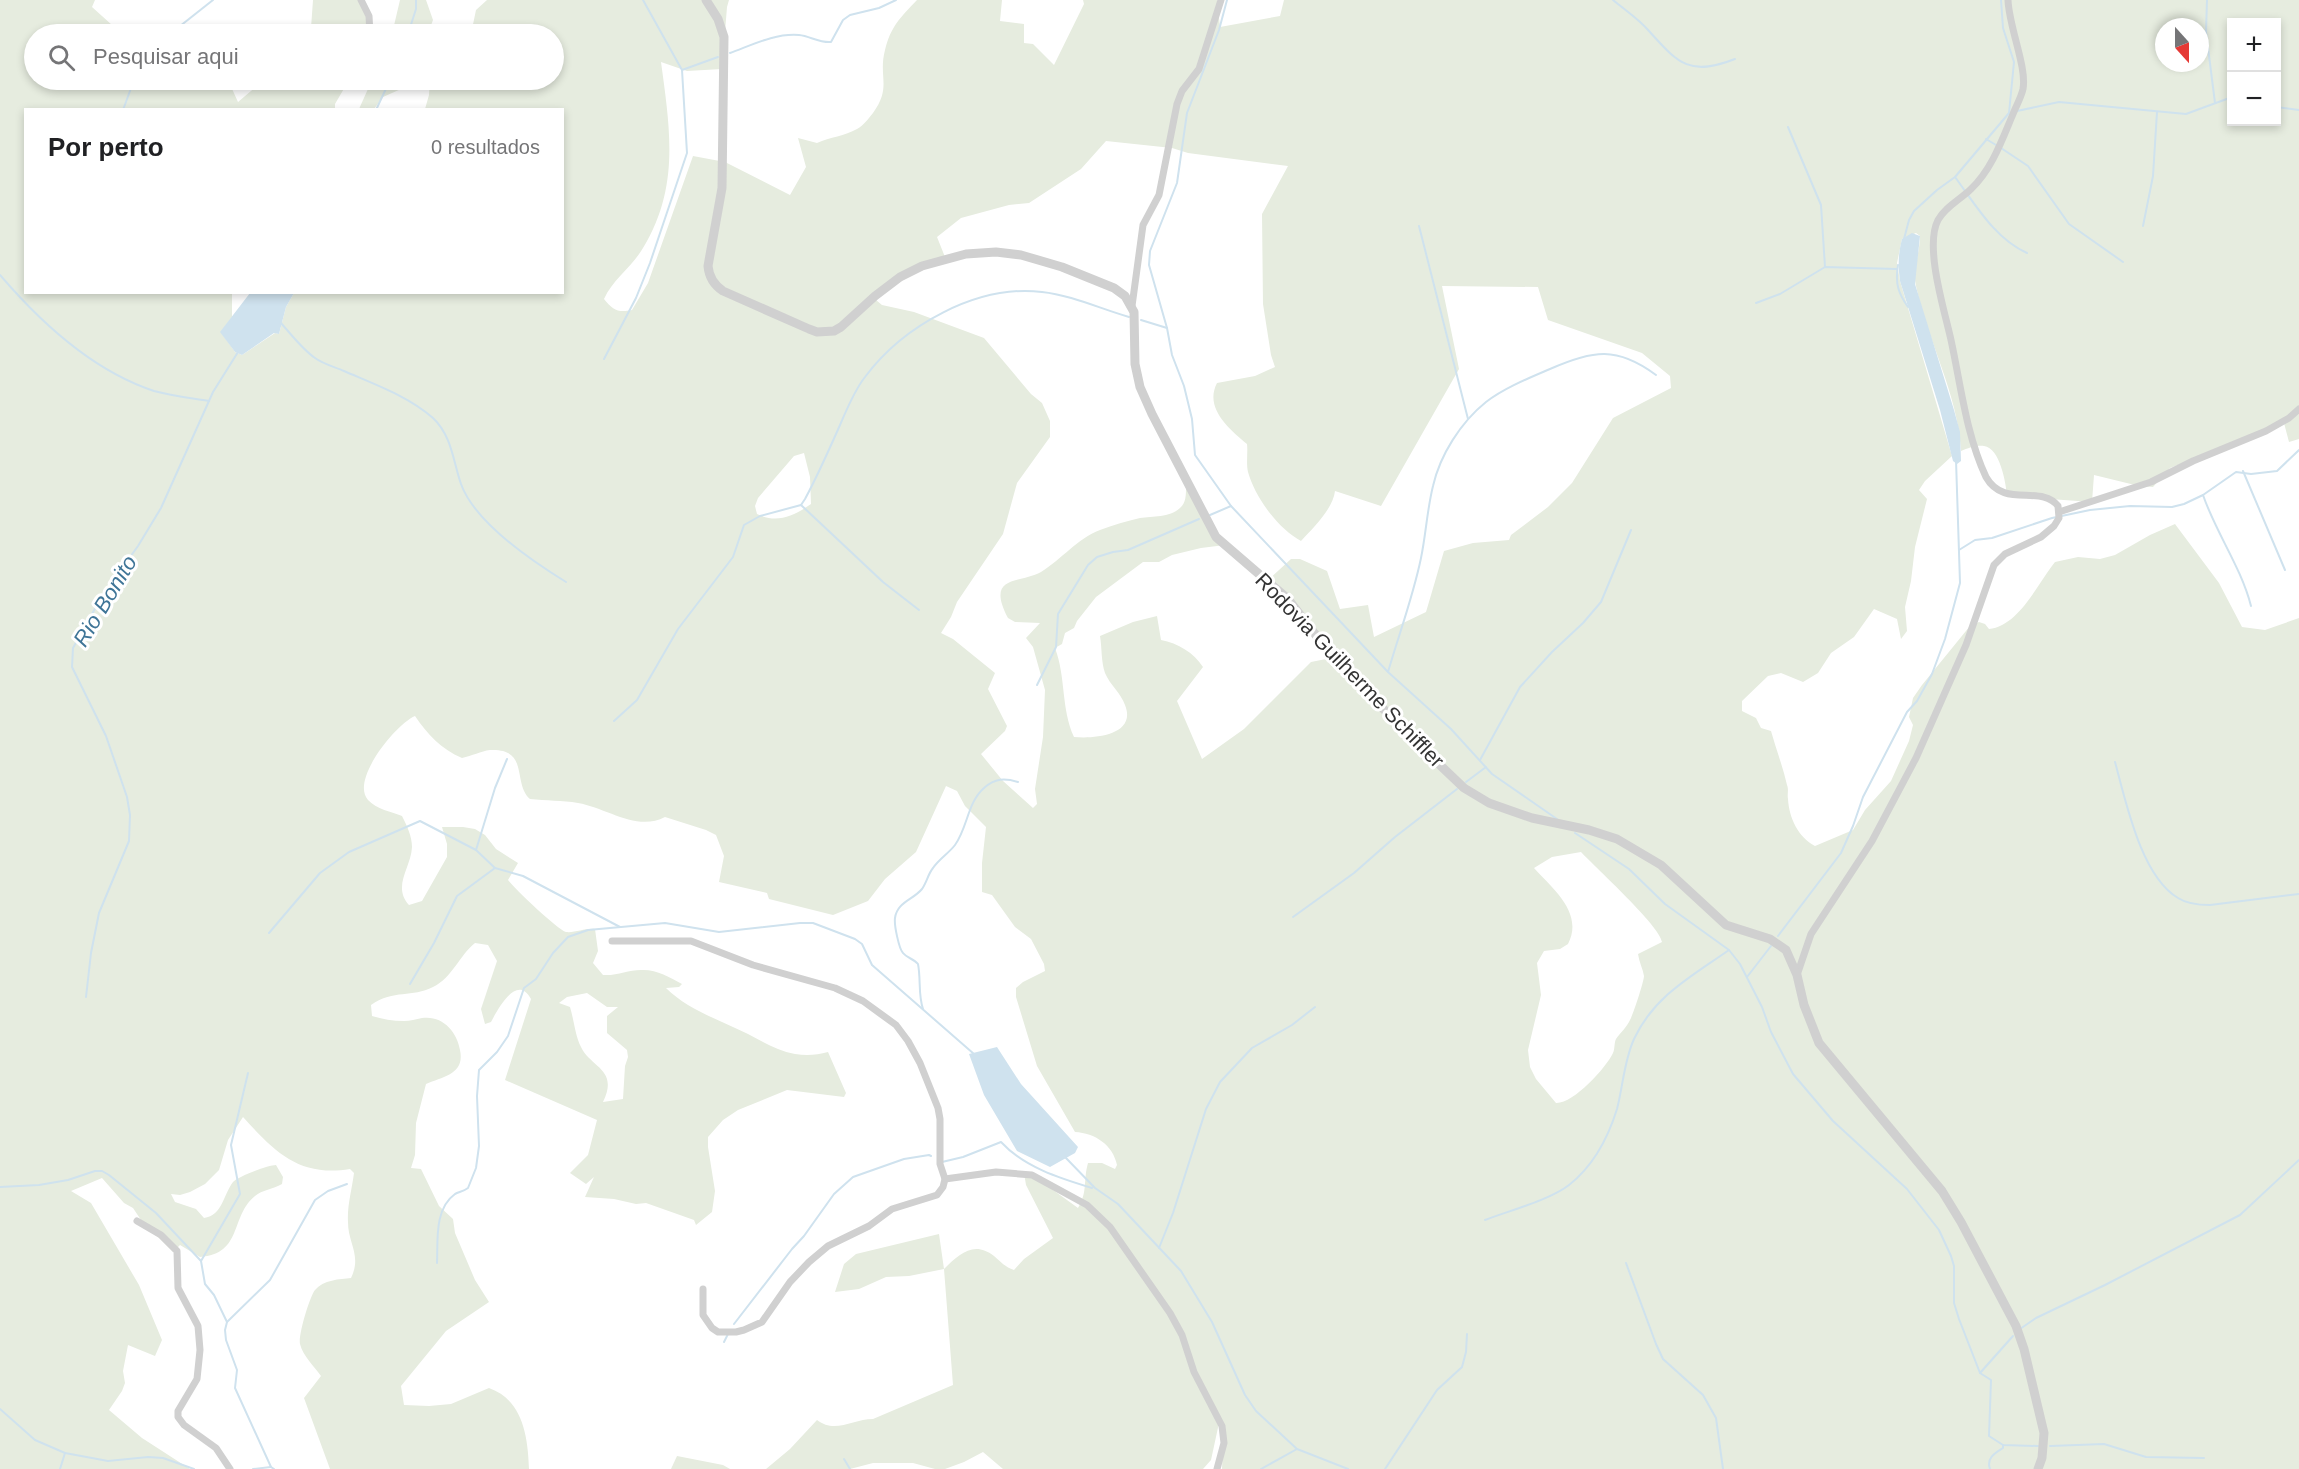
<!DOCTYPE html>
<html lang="pt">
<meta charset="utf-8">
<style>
:root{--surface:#fff;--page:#f6f6f6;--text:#202124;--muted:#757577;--line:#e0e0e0}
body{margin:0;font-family:Arial,sans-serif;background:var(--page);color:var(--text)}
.controls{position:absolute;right:18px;top:18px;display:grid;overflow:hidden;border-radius:0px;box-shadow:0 3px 9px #0003}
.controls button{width:54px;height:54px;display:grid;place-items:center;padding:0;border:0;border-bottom:2px solid var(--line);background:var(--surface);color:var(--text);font:30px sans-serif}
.compass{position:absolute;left:2155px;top:18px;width:54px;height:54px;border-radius:50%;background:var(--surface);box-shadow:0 3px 9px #0003;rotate:159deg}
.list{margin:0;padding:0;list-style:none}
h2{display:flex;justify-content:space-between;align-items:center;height:78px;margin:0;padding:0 24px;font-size:26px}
h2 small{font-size:20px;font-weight:400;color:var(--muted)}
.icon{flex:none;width:33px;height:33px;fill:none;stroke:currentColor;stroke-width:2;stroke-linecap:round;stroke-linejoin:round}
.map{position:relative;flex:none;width:2299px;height:1469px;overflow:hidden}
.search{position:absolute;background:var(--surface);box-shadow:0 3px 9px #0003;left:24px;top:24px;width:540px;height:66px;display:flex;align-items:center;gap:15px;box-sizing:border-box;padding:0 21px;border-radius:33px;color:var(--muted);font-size:22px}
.panel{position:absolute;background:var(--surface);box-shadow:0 3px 9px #0003;left:24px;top:108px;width:540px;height:186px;border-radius:0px}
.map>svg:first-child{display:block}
</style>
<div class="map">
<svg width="2299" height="1469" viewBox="0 0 2299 1469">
<rect width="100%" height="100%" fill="#fff"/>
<g fill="#e6ecdf" fill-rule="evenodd">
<path d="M 0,0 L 95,0 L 92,7 L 122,34 L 34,34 L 34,80 L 228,80 L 238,102 L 264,80 L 349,80 L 335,104 L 335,109 L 26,110 L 26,292 L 232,293 L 232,317 L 221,332 L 235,352 L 242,355 L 275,333 L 279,334 L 286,307 L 294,293 L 562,292 L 562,110 L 425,109 L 429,95 L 430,80 L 554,80 L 554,34 L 471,34 L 476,10 L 487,0 L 729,0 L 727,7 L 722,69 L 687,71 L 661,62 C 670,129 680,187 643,248 C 632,267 613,279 604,299 C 613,310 618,313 632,310 L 648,283 L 693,156 L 725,162 L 790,195 L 806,167 L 798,138 L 817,143 C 830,137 845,136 857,129 C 864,125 868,119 873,113 C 892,87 878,77 885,50 C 891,26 900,18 917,0 L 1002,0 L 1000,21 L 1024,24 L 1024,43 L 1033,44 L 1054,65 L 1084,4 L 1083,0 L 1217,0 L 1220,27 L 1280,16 L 1284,0 L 2299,0 L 2299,439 L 2289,442 L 2284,423 L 2170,468 L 2153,487 L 2139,486 L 2094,475 L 2092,502 L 2007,496 C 2006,483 2000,448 1984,446 C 1977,445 1968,448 1961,451 C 1958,394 1928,342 1916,286 C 1912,270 1920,253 1920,236 L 1916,233 L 1902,239 L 1897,263 L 1900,281 L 1952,456 L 1925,481 L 1919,490 L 1927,499 L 1915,547 L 1911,581 L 1905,607 L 1907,631 L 1901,639 L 1897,619 L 1874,609 L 1854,637 L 1831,653 L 1818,673 L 1803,682 L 1781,673 L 1768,676 L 1742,701 L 1742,711 L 1756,718 L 1761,728 L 1771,731 C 1776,749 1783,767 1787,785 C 1789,790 1787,794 1788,799 C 1789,818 1798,837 1815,846 L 1853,830 L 1865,810 L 1891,781 L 1909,741 L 1913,725 L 1909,717 L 1913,698 L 1922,685 L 1970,626 L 1979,622 L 1985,624 L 1989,629 C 2019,626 2038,583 2055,562 L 2078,557 L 2100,559 L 2115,555 L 2150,535 L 2175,524 L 2219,583 L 2242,627 L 2265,630 L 2299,618 L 2299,1469 L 1222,1469 L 1223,1446 L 1219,1423 L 1211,1460 L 1203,1469 L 1003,1469 L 983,1452 L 964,1462 L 945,1469 L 935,1469 L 913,1463 L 873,1463 L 850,1469 L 766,1469 L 790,1449 L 817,1420 C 835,1434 853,1419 873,1419 L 953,1385 L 944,1269 L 909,1276 L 886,1277 L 859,1289 L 835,1292 L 844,1264 L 856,1254 L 939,1234 L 944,1269 C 959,1254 974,1240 994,1256 C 1001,1262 1005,1267 1014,1270 L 1024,1259 L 1053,1238 L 1026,1185 L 1024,1173 L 1042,1182 L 1078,1208 C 1088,1192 1083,1180 1088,1163 L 1102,1163 L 1115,1169 L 1117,1165 C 1113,1145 1095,1133 1075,1132 L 1037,1066 L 1016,997 L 1016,988 L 1023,982 L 1045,971 L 1044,964 L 1031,939 L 1015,927 L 992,895 L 982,892 L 982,863 L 986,827 L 965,806 L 957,791 L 946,786 L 916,852 L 885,879 L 868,901 L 833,915 L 769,899 L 767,893 L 719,882 L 724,856 L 716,835 L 706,830 L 665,817 C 637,832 607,808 578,803 C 562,800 546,801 530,799 C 512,783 530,748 490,750 C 481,751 472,756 462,758 C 441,749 428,735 415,716 C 396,724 350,780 368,800 C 376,809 392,812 402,816 C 407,826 412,836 412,847 C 411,868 392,886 409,905 L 422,901 L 447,857 L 447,844 L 442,827 L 463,827 L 475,829 L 485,835 L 496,849 L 518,863 L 508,880 C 515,889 558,930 566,932 C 575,933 585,928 595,929 L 598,951 L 593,963 L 603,975 C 617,976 628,970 641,970 C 656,969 669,977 682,984 L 679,987 L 666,988 C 688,1010 720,1020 748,1034 C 763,1042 778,1051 795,1054 C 807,1056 817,1055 828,1052 L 846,1093 L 844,1097 L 787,1090 L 738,1110 L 723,1120 L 708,1137 L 708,1147 L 715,1191 L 712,1212 L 696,1225 L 694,1220 L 646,1203 L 636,1204 L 614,1199 L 585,1197 L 594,1177 L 586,1184 L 570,1173 L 588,1155 L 597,1120 L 505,1080 L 531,999 C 517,973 498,1009 491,1022 L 485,1024 L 481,1009 L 497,961 L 488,945 L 475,943 C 459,956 452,978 433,987 C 412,998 394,989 371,1005 L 372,1016 C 382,1019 393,1021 404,1021 C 410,1021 416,1019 422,1018 C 442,1015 457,1031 460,1050 C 465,1074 444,1076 426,1084 L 416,1123 L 415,1155 L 411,1168 L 421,1169 L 439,1206 L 453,1219 L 455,1233 L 475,1280 L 489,1302 L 446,1331 L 401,1386 L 404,1405 L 429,1406 L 451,1404 L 489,1388 C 523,1400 528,1437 529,1469 L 330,1469 L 304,1398 L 321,1376 C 314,1366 303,1356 300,1344 C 298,1335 310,1296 315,1290 C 323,1280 340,1279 351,1278 C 362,1255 348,1244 348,1222 C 347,1206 352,1189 354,1173 L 350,1169 C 299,1177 275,1152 243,1117 L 228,1140 L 219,1170 L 205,1184 L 190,1192 L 180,1195 L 171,1194 L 175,1202 L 196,1209 L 204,1218 C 223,1215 223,1195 233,1182 C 237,1177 268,1165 276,1165 L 283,1177 L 282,1184 C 273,1189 262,1190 255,1196 C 230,1216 243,1254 200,1257 L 180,1245 L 173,1252 L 141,1220 L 133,1208 L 124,1203 L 102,1178 L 71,1191 L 91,1203 L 139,1285 L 162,1340 L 155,1356 L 128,1345 L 123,1371 L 125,1383 L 122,1391 L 109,1410 L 142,1438 L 190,1469 L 0,1469 ZM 2232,22 L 2276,22 L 2276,122 L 2232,122 ZM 2164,27 L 2200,27 L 2200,63 L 2164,63 ZM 1106,141 L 1172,148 L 1188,153 L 1288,166 L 1262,214 L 1263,304 L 1271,355 L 1275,367 L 1255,376 L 1217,383 C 1204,408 1229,429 1247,444 C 1248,452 1246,463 1248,472 C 1255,497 1278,529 1301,541 C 1313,528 1333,509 1335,491 L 1381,506 L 1459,369 L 1442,286 L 1538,287 L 1548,320 L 1642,353 L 1670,376 L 1671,388 L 1613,418 L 1572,483 L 1548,507 L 1511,535 L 1509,540 L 1473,543 L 1444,551 L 1426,612 L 1374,637 L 1368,605 L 1340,609 L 1327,571 L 1300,559 L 1291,559 L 1266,582 L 1282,598 L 1329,656 L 1326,659 L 1311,662 L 1244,729 L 1202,759 L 1177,701 L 1203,667 C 1194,653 1178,643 1161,640 L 1157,616 L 1133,622 L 1100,636 C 1102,648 1101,662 1105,673 C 1110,685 1121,693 1125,705 C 1137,735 1095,739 1074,737 C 1061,709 1066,677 1055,648 L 1062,644 L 1065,633 L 1074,628 L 1077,621 L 1096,597 L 1143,562 L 1159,562 L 1172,555 L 1201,548 L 1225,545 L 1186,487 C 1186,495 1186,503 1180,508 C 1169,518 1153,516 1140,518 C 1127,521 1113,525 1100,530 C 1077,539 1062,559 1041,572 C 1020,584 985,574 1008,618 L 1015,622 L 1040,623 L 1026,638 L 1033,647 L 1045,690 L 1043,737 L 1035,789 L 1037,804 L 1033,808 L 1003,781 L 981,754 L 1005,731 L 1007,726 L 988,689 L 995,673 L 953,639 L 941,633 L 951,617 L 957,602 L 1003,534 L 1017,483 L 1050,437 L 1050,421 L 1042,403 L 1031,394 L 984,338 L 914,312 L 882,305 L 876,300 C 903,278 914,272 947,262 L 937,237 L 961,218 L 1009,205 L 1029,203 L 1081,169 ZM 804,453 L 810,477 L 811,504 C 794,516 777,524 757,514 L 755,506 L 758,498 L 794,456 ZM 1581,852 C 1597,869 1660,926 1662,942 L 1638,954 C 1639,962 1643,969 1644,976 C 1644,981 1633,1015 1630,1020 C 1627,1027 1620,1033 1616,1039 C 1614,1043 1615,1049 1613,1053 C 1606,1068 1573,1104 1556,1103 L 1536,1079 L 1530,1067 L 1528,1050 L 1541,995 L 1537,963 L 1544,951 L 1560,949 L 1568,944 C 1584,913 1553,889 1534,868 L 1552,857 ZM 587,993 L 607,1007 L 618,1007 L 607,1016 L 607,1033 L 627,1050 L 628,1057 L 625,1066 L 623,1099 L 603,1102 C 619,1069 591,1068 581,1047 C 575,1035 574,1020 570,1007 L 559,1003 L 567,997 Z"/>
<path d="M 313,0 L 359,0 L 365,6 L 370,34 L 308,34 L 311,28 Z"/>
<path d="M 400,0 L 426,0 L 433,20 L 430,28 L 434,34 L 392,34 Z"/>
<path d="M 372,80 L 414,80 L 410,85 L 383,97 L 374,109 L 359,109 Z"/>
<path d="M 677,1456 L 723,1465 L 730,1469 L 671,1469 Z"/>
</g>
<g fill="#cfe2ee">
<path d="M 1912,233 L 1920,236 L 1915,284 L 1954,410 L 1960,432 L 1961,461 L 1957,464 L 1953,461 L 1940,410 L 1900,281 C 1898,266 1898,254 1902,239 Z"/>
<path d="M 250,293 L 294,293 L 286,307 L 279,334 L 274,333 L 242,355 L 235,352 L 220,332 Z"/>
<path d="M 997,1047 L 1021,1084 L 1078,1147 L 1075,1153 L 1050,1167 L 1017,1151 L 984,1095 L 969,1054 Z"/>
</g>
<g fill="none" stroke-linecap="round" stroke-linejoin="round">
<g stroke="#cfe2ee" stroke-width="2">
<path d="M 1227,0 L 1219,30 L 1187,113 L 1177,183 L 1150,251 L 1149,265 L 1167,328 L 1172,355 L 1184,386 L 1192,419 L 1195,455 L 1231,506 L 1388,672 L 1451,729 L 1492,774 L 1557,819"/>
<path d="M 1613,0 C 1625,10 1639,19 1649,31 C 1678,63 1689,77 1735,59"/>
<path d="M 2207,0 L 2206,32 L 2215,103"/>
<path d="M 170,34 L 213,0"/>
<path d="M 408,34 L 416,9 L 416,0"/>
<path d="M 730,53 C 752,45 775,33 799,35 C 810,36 819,43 831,42 L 843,20 L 850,15 L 879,8 L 896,0"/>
<path d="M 682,70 L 718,57"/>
<path d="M 2276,107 L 2299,110"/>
<path d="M 123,110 L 134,80"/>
<path d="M 376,110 L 390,80"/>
<path d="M 2017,111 L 2059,102 L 2186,114 L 2232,97"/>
<path d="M 1788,127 L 1821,205 L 1825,267"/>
<path d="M 1986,139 L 1996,145"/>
<path d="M 2001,148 L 2028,166 L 2069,224 L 2123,262"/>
<path d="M 1955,177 C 1975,204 1995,239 2027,253"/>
<path d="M 1419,226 L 1468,419"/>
<path d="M 2143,226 L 2153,176 L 2157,112"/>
<path d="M 1904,239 L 1909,220 L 1914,211 L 1937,190 L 1955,177 L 2009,113 L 2014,62 L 2003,28 L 2001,0"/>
<path d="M 1898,265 C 1895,283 1898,293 1908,307"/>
<path d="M 0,275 C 41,323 93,371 154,391 C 172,396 191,398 209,401"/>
<path d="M 1756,303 L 1780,294 L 1825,267 L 1897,269"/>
<path d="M 1141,320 L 1167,328"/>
<path d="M 280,322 C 291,334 302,349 315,358 C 323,364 335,367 344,371 C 374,384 408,396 433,418 C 452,436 453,461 461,484 C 475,523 532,561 566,582"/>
<path d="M 604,359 L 636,298 L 650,263 L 687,153 L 682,70 L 643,0"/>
<path d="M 2243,471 L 2285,570"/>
<path d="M 2203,495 C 2216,533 2241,567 2251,606"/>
<path d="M 801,505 L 883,582 L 919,610"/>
<path d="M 1210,515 L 1231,506"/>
<path d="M 1959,550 L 1975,540 L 1992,538 L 2052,518 L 2090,510 L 2130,506 L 2172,507 L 2184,504 L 2203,495 L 2236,472 L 2251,474 L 2277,471 L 2299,450"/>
<path d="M 1388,672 C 1399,634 1413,597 1421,558 C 1426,534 1427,510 1433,486 C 1440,455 1461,422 1486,402 C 1504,388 1529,378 1550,369 C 1593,350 1617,346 1656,375"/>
<path d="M 1037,685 L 1056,647 L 1058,614 L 1088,565 L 1097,557 L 1113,552 L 1128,550 L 1199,519"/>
<path d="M 614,721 L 637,700 L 678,629 L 733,557 L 744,525 L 760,516 L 801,505 L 805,499 C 818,475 829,450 840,425 C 847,409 854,391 865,377 C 903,326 977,284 1042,292 C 1071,295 1101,309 1129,317"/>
<path d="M 1480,760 L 1520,687 L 1552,652 L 1583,623 L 1601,602 L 1631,530"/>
<path d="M 2115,762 C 2126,802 2141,876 2178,898 C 2187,904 2199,905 2210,905 L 2299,894"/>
<path d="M 1466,782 L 1486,767"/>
<path d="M 1575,833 L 1629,869 L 1665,904 L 1729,950 L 1740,964 L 1762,1007 L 1771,1032 L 1793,1074 L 1833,1121 L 1907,1189 L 1939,1230 L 1951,1256 L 1954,1266 L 1954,1303 L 1959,1319 L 1980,1373 L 1991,1380 L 1989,1436 L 2003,1445 L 2038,1446"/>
<path d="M 476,850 L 495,788 L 507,759"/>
<path d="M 1293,917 L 1354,873 L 1395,837 L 1457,789"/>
<path d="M 269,933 L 320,873 L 349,852 L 420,821 L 476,850 L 495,868 L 523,876 L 620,927"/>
<path d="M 1778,936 L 1841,853 L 1853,826 L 1863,797 L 1907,712 L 1917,701 L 1932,674 L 1945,639 L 1960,583 L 1956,460"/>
<path d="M 1747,977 L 1771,946"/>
<path d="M 410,984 L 434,943 L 457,896 L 495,868"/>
<path d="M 86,997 L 91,953 L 99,913 L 129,841 L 130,815 L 127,797 L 106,736 L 72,667 L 73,648 L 102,596 L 138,546 L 161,508 L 213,392 L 238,352"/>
<path d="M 923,1009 C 918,995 921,979 918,964 C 914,959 907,958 903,953 C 899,949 894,925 895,918 C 897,902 913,900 922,889 C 927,882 928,874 933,868 C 939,859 949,853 955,845 C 968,827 967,803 984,788 C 995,778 1005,778 1018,782"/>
<path d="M 1065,1157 L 1095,1188 L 1118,1204 L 1181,1271 L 1212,1322 L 1245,1395 L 1256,1411 L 1297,1449 L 1348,1469"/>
<path d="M 942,1162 L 963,1157 L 1001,1142 C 1024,1167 1059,1178 1092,1188"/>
<path d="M 0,1187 L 39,1185 L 68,1180 L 95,1171 L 102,1171 L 109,1175 L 156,1213 L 201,1261 L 205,1284 L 214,1295 L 227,1322"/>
<path d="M 1485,1220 C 1508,1211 1550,1200 1569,1185 C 1592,1167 1608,1138 1617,1109 C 1623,1086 1624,1061 1634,1039 C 1654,996 1692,976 1729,950"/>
<path d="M 1159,1248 L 1173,1213 L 1206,1109 L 1220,1082 L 1252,1048 L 1292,1025 L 1315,1007"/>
<path d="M 201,1261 L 240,1194 L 231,1145 L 248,1073"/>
<path d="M 437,1263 C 438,1241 434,1209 455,1194 C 459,1192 464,1191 468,1188 L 476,1168 L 479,1146 L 477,1096 L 479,1070 L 497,1052 L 508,1036 L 524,988 L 536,979 L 553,953 L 568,937 L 588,930 L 665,923 L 719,932 L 800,923 L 813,923 L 855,939 L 862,944 L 872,965 L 974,1054"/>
<path d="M 1626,1263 L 1656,1344 L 1663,1359 L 1703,1395 L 1716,1418 L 1723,1469"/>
<path d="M 734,1324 L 792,1249 L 804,1236 L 834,1194 L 853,1177 L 904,1159 L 929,1155 L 931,1156"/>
<path d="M 2020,1329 L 2036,1318 L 2105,1285 L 2240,1215 L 2299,1160"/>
<path d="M 724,1342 L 728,1334"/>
<path d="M 1980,1373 L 2013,1336"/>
<path d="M 0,1409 L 35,1440 L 65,1453 L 108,1461 L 148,1457 L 163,1458 L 194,1469"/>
<path d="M 2050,1446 L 2104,1444 L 2146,1457 L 2204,1458"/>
<path d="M 844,1459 L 850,1469"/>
<path d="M 60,1469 L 65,1453"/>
<path d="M 253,1469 L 271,1467"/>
<path d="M 274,1469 L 271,1467 L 235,1388 L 237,1370 L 226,1340 L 225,1330 L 227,1322 L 270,1280 L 315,1200 L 328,1191 L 347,1184"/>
<path d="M 1261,1469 L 1297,1449"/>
<path d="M 1385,1469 L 1437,1390 L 1462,1367 L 1466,1352 L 1467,1334"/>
<path d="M 1990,1469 C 1986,1458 1995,1453 2003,1448 L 2003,1445"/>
</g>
<g stroke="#d0d0d0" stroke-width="7">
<path d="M 361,0 L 369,16 L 370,34"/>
<path d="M 351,83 L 353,80"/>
<path d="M 1132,306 L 1143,225 L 1159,195 L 1177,104 L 1182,91 L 1199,69 L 1221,0"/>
<path d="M 2059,512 L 2151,482 L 2193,461 L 2266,431 L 2289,418 L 2299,409"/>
<path d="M 612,941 L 691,941 L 753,965 L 835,988 L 863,1001 L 896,1025 L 908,1041 L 920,1063 L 938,1108 L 940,1119 L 940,1164 L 945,1179 L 943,1187 L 937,1195 L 892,1209 L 869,1226 L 828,1246 L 809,1262 L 790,1282 L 762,1322 L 744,1330 L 736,1332 L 718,1332 L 712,1328 L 703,1315 L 703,1289"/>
<path d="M 1797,975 L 1811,934 L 1872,841 L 1916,758 L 1966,645 L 1994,565 L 2005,554 L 2041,537 L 2054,526 L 2059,518 L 2058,506 C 2041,484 2004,509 1986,477 C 1966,434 1961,386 1951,340 C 1945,312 1924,247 1938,220 C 1945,207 1961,199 1971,189 C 1992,169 2002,140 2013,114 C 2016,106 2021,98 2023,89 C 2027,67 2009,27 2008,0"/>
<path d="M 945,1179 L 996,1172 L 1032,1175 L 1087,1205 L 1110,1227 L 1170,1313 L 1182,1335 L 1194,1372 L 1222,1426 L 1224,1443 L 1217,1469"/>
<path d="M 137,1221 L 161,1235 L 177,1251 L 178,1288 L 198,1326 L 200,1350 L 197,1379 L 178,1411 L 178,1417 L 184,1425 L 216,1448 L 230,1469"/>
</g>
<path stroke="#d0d0d0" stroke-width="9" d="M 706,0 L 718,19 L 724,37 L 722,188 L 708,266 C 709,277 714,285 723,291 L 809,329 L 817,332 L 834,331 L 841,327 L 875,296 L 900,277 L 922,266 L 966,254 L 996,252 L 1021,255 L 1062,267 L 1114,288 L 1125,296 L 1134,312 L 1135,364 L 1140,387 L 1152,414 L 1216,537 L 1288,599 L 1338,664 L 1442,767 L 1464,788 L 1489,803 L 1532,818 L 1589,830 L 1617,839 L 1661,865 L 1726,925 L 1770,939 L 1786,950 L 1797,975 L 1804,1005 L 1819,1043 L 1942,1191 L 1961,1222 L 2016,1326 L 2024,1349 L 2044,1433 L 2042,1458 L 2038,1469"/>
</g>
<g text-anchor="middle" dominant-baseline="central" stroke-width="6" stroke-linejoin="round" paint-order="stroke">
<g font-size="21" fill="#333" stroke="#fff">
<text transform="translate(1350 670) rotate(46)">Rodovia Guilherme Schiffler</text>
</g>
<g font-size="22" font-style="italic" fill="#3f7597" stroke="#fff">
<text transform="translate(105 601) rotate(-59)">Rio Bonito</text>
</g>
</g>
</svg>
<div class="controls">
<button>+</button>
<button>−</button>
</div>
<svg class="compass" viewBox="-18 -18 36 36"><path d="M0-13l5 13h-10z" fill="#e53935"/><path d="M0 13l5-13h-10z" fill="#757577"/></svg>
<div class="search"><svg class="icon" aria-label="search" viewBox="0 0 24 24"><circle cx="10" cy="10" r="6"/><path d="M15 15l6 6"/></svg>Pesquisar aqui</div>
<section class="panel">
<h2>Por perto<small>0 resultados</small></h2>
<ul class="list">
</ul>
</section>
</div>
